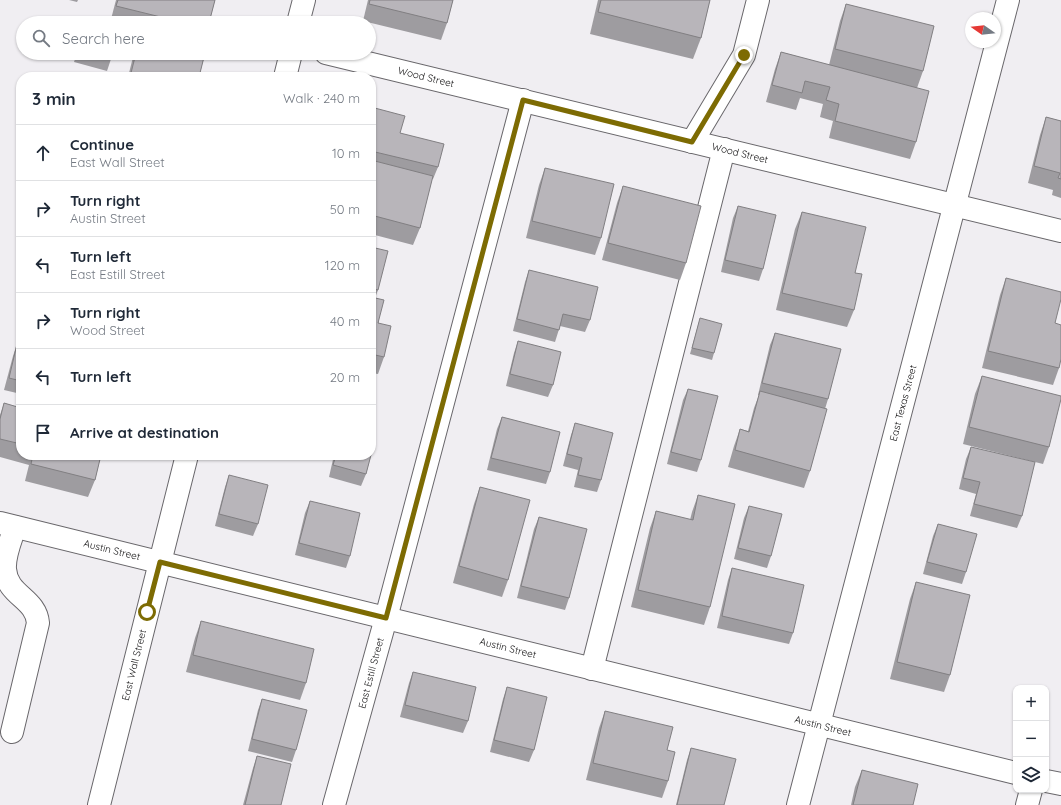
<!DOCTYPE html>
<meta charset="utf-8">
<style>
:root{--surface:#fff;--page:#f6f6f7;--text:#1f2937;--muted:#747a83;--line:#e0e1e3}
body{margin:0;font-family:Quicksand,sans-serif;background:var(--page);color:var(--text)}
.controls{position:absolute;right:12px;bottom:12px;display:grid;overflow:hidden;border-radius:8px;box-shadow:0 1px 3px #0004}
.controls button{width:36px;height:36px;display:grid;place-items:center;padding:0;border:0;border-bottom:1px solid var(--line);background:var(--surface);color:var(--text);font:20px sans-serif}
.compass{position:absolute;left:965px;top:12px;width:36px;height:36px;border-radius:50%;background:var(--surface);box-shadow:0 1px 3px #0004;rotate:284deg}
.stop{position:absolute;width:12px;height:12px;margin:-9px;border:3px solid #7d6b03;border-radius:50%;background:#fff}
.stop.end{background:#7d6b03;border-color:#fff;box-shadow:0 1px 4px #0008}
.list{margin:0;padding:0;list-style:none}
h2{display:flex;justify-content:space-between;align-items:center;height:52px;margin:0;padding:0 16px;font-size:17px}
h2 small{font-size:13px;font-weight:400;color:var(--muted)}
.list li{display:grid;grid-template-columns:26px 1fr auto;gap:12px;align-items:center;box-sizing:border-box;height:56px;padding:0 16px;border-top:1px solid var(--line)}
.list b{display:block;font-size:15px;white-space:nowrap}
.list p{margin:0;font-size:13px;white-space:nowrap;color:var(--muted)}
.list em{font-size:13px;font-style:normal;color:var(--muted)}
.icon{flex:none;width:22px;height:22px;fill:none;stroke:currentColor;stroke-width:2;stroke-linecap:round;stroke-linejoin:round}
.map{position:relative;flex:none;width:1061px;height:805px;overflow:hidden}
.search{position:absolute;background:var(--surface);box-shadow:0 1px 3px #0004;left:16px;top:16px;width:360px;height:44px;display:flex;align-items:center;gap:10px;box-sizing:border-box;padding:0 14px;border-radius:22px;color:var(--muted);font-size:15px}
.panel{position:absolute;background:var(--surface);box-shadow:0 1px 3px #0004;left:16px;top:72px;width:360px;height:388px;border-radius:16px}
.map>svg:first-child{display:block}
</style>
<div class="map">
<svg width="1061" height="805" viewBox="0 0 1061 805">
<rect width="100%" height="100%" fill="#f0eef2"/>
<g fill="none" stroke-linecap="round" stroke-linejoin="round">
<g stroke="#69676b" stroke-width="24">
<g id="minor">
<path d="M 298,23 L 304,0"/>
<path d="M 326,53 L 1061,231"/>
<path d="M 285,77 L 291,53"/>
<path d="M 692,142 L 744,55 L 758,0"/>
<path d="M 0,523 L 1016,773"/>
<path d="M 592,669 L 724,149"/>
<path d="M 12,732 L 38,623 C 36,598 7,596 5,569 C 4,555 11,540 15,527"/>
<path d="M 1046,781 L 1061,784"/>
<path d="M 99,805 L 187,455"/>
<path d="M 334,805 L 386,618 L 523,100"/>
<path d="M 798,805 L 1008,0"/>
<path d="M 1027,805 L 1031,790"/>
</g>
</g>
<use href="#minor" stroke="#fff" stroke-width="22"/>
</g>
<g fill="#9e9ca0">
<path d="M 69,0 L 78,0 L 77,2 Z"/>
<path d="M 116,0 L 215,0 L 209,23 L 110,23 Z"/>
<path d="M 368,0 L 453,0 L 447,23 L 441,40 L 363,21 Z"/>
<path d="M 598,0 L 710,0 L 701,38 L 693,59 L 590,34 Z"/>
<path d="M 846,4 L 923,71 L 917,88 L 916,142 L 910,159 L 829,138 L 833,121 L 820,117 L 823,104 L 800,98 L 796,110 L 766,102 L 775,69 L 781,52 L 829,65 L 840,21 Z"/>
<path d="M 77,53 L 113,53 L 107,71 L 74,62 Z"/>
<path d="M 134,53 L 205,53 L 199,77 L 128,77 Z"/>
<path d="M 371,107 L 400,133 L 438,167 L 433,179 L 432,179 L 420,228 L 413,245 L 371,234 Z"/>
<path d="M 1046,117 L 1061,121 L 1061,198 L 1052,195 L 1053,190 L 1028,183 L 1040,135 Z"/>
<path d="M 545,168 L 601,238 L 595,255 L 526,238 L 539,185 Z"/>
<path d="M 623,186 L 686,263 L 680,280 L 602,260 L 617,203 Z"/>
<path d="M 738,206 L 763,269 L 759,281 L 721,272 L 733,218 Z"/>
<path d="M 802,212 L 855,273 L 854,310 L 847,327 L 776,310 L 795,229 Z"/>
<path d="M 371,247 L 378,290 L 375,298 L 384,357 L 378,374 L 371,373 Z"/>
<path d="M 529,270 L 590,320 L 585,332 L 560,326 L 555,342 L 513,331 L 525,282 Z"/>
<path d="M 1006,278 L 1055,323 L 1059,368 L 1053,385 L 982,368 L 1000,295 Z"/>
<path d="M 700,318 L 714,353 L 712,360 L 690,354 Z"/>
<path d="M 775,333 L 828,399 L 825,409 L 810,471 L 804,488 L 728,467 L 734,446 L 740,429 L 748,431 L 754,408 L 759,395 L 758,395 L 770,345 Z"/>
<path d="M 518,341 L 553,385 L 548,397 L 506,386 L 514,353 Z"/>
<path d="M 17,344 L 21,345 L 21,394 L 4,390 L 13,356 Z"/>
<path d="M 982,376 L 1049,447 L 1043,464 L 963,444 L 975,394 Z"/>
<path d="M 688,389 L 701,460 L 697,472 L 667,464 L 683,400 Z"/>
<path d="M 4,403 L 21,408 L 21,455 L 101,455 L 95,480 L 88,497 L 25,481 L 29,465 L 0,457 L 0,415 Z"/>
<path d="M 502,417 L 550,472 L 546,484 L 487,470 L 497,429 Z"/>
<path d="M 575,423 L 601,480 L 597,492 L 574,487 L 578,470 L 563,466 L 571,435 Z"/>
<path d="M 971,447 L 1022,516 L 1017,528 L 970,516 L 976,494 L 959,489 L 966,459 Z"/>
<path d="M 334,455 L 371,455 L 366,474 L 361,486 L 329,477 Z"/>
<path d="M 229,475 L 258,524 L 253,536 L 215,526 L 225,487 Z"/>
<path d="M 480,487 L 508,580 L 502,597 L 453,583 L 474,504 Z"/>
<path d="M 698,495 L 710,607 L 704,625 L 631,607 L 650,528 L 656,511 L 690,520 L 692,512 Z"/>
<path d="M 310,501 L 350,556 L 346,568 L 295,555 L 305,513 Z"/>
<path d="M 749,506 L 771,556 L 767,568 L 734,559 L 744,518 Z"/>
<path d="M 539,517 L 569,598 L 565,610 L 517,598 L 534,529 Z"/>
<path d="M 938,524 L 966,572 L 962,584 L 923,574 L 933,536 Z"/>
<path d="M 732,568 L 793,633 L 789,644 L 717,628 L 728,580 Z"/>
<path d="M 916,582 L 950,675 L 944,692 L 890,679 L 910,599 Z"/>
<path d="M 201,621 L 306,683 L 300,700 L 186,672 L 195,638 Z"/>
<path d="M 413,672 L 468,721 L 463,733 L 400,717 L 409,683 Z"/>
<path d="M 507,687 L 534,750 L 529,762 L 490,752 L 503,699 Z"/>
<path d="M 262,699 L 296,750 L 292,762 L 248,751 L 258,710 Z"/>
<path d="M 605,711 L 667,750 L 668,781 L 662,798 L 586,780 L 599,728 Z"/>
<path d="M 691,748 L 724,805 L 676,805 L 687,760 Z"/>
<path d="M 257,756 L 281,805 L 243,805 L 253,768 Z"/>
<path d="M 862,770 L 913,805 L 851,805 L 855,787 Z"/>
</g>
<g fill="#b8b5ba" stroke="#817f82">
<path d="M 118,0 L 215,0 L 209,23 L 185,23 L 116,6 Z"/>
<path d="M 370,0 L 453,0 L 447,23 L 369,4 Z"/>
<path d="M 601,0 L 710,0 L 701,38 L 598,12 Z"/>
<path d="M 846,4 L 934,26 L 923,71 L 835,49 Z"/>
<path d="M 87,17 L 109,23 L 86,23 Z"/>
<path d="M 781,52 L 929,91 L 916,142 L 835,121 L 839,104 L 826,100 L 830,87 L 805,81 L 802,93 L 772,85 Z"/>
<path d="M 89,53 L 113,53 L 112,59 Z"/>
<path d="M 136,53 L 205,53 L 199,77 L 130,77 Z"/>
<path d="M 371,107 L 405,116 L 400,133 L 444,144 L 438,167 L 371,151 Z"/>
<path d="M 1046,117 L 1061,121 L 1061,179 L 1058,178 L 1060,173 L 1034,166 Z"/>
<path d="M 371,160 L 433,176 L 420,228 L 371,215 Z"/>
<path d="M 545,168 L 614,184 L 601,238 L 532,221 Z"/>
<path d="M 623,186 L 701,206 L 686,263 L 608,243 Z"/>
<path d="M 738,206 L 776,215 L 763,269 L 725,260 Z"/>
<path d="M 802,212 L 866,227 L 855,273 L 862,274 L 854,310 L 782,293 Z"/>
<path d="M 371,247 L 388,251 L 378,290 L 371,288 Z"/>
<path d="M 529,270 L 598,287 L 590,320 L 563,314 L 559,330 L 517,319 Z"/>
<path d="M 1006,278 L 1061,292 L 1061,299 L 1055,323 L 1061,325 L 1061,359 L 1059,368 L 988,351 Z"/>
<path d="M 371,297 L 384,300 L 378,323 L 391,326 L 384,357 L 371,354 Z"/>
<path d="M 700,318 L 722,324 L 714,353 L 692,348 Z"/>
<path d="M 775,333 L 841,349 L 828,399 L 762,383 Z"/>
<path d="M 518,341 L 561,352 L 553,385 L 510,374 Z"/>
<path d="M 17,344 L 21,345 L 21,381 L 9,378 Z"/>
<path d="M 982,376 L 1061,396 L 1061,399 L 1049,447 L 969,427 Z"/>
<path d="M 688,389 L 718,396 L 701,460 L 671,452 Z"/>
<path d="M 760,391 L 827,409 L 810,471 L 735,450 L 740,429 L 749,432 Z"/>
<path d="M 4,403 L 21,408 L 21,444 L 0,439 L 0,419 Z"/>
<path d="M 502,417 L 560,432 L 550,472 L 491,458 Z"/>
<path d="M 575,423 L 613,433 L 601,480 L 578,475 L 582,458 L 567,454 Z"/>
<path d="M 371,441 L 374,442 L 371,454 Z"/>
<path d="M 971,447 L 1035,462 L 1022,516 L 974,504 L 980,482 L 963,478 Z"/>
<path d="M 33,455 L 101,455 L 95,480 L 31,464 Z"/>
<path d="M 336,455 L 371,455 L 366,474 L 333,465 Z"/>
<path d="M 229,475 L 268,485 L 258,524 L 219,514 Z"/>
<path d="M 480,487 L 530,500 L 508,580 L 459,566 Z"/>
<path d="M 698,495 L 735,504 L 710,607 L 638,590 L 656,511 L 693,520 Z"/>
<path d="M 310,501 L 360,513 L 350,556 L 299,543 Z"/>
<path d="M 749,506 L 782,514 L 771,556 L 738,548 Z"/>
<path d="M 539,517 L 587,529 L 569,598 L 521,586 Z"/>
<path d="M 938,524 L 977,534 L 966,572 L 927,562 Z"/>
<path d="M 732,568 L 804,585 L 793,633 L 722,616 Z"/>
<path d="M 916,582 L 970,595 L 950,675 L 897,662 Z"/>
<path d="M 201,621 L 314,649 L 306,683 L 193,655 Z"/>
<path d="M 413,672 L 476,687 L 468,721 L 405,705 Z"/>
<path d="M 507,687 L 547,697 L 534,750 L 494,740 Z"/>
<path d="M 262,699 L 307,710 L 296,750 L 252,739 Z"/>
<path d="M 605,711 L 673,727 L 667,750 L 675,752 L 668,781 L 593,763 Z"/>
<path d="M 691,748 L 736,759 L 724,805 L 677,805 Z"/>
<path d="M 257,756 L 291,764 L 281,805 L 245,805 Z"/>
<path d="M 862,770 L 918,784 L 913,805 L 853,805 Z"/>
</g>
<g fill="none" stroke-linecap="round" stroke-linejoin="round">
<path stroke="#7d6b03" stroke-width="5" d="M 147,612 L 160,562 L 386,618 L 523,100 L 692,142 L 744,55"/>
</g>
<g text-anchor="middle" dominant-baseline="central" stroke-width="3" stroke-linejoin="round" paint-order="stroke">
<g font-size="10" fill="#0f0e0f" stroke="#fff">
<text transform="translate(426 77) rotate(14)">Wood Street</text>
<text transform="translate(740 153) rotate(14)">Wood Street</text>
<text transform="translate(903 403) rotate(-75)">East Texas Street</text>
<text transform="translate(112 550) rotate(14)">Austin Street</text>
<text transform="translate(508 648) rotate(14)">Austin Street</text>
<text transform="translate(134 665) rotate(-76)">East Wall Street</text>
<text transform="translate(371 673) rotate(-75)">East Estill Street</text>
<text transform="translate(823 726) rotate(14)">Austin Street</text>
</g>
</g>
</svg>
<div class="controls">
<button>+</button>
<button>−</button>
<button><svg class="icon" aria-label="layers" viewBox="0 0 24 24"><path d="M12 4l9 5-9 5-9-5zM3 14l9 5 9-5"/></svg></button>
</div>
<svg class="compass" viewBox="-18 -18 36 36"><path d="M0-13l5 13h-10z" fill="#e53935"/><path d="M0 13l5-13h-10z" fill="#747a83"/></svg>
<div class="stop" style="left:147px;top:612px"></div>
<div class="stop end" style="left:744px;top:55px"></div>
<div class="search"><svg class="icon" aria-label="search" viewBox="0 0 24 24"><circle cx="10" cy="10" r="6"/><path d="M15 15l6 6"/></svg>Search here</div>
<section class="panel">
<h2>3 min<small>Walk · 240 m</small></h2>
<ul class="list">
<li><svg class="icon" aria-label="ahead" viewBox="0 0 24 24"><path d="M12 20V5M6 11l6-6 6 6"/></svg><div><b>Continue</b><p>East Wall Street</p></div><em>10 m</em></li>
<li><svg class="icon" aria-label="right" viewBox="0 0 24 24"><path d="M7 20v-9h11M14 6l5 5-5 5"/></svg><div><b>Turn right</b><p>Austin Street</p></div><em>50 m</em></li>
<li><svg class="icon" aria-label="left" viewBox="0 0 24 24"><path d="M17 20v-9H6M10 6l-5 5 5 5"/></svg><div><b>Turn left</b><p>East Estill Street</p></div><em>120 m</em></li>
<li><svg class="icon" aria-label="right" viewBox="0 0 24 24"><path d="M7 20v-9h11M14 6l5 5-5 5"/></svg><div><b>Turn right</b><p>Wood Street</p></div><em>40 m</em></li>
<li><svg class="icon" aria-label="left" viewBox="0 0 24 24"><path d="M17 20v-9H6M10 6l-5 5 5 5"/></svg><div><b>Turn left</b></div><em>20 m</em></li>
<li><svg class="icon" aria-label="arrive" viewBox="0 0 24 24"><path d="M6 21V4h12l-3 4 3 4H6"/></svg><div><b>Arrive at destination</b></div></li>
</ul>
</section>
</div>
